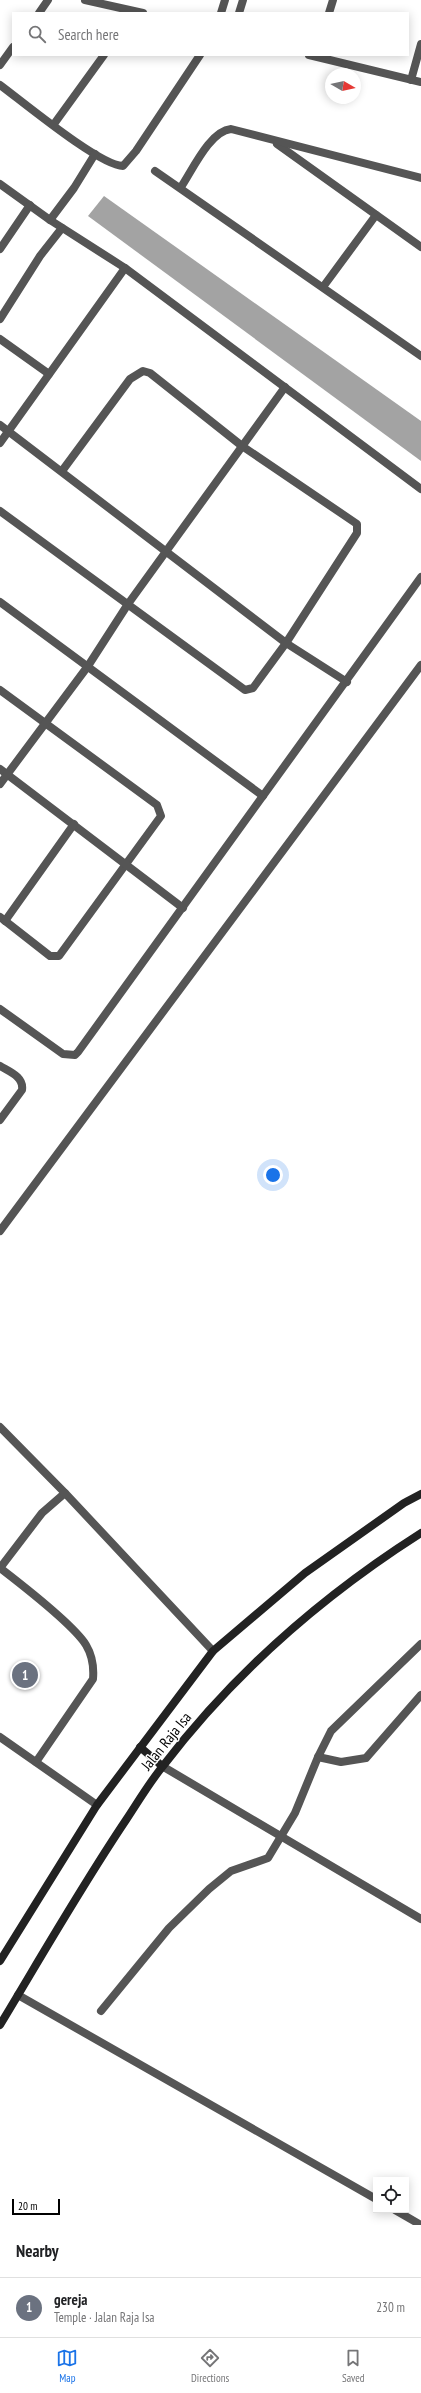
<!DOCTYPE html>
<meta charset="utf-8">
<style>
:root{--surface:#fff;--page:#f2f2f2;--text:#202124;--muted:#757577;--line:#e0e0e0;--accent:#1a73e8}
body{margin:0;font-family:"PT Sans Narrow",sans-serif;background:var(--page);color:var(--text)}
.controls{position:absolute;right:12px;bottom:12px;display:grid;overflow:hidden;border-radius:0px;box-shadow:0 2px 10px #0003}
.controls button{width:36px;height:36px;display:grid;place-items:center;padding:0;border:0;border-bottom:1px solid var(--line);background:var(--surface);color:var(--text);font:20px sans-serif}
.compass{position:absolute;left:325px;top:68px;width:36px;height:36px;border-radius:50%;background:var(--surface);box-shadow:0 2px 10px #0003;rotate:99deg}
.scale{position:absolute;left:12px;bottom:10px;width:48px;box-sizing:border-box;padding-left:4px;border:2px solid #000;border-top:0;font-size:11px;line-height:14px;white-space:nowrap;color:#000;-webkit-text-stroke:3px #fff;paint-order:stroke}
.you{position:absolute;left:273px;top:1175px;width:14px;height:14px;margin:-10px;border:3px solid #fff;border-radius:50%;background:#1a73e8;box-shadow:0 0 0 6px #1a73e833}
.badge{display:grid;place-items:center;width:26px;height:26px;border-radius:50%;background:var(--accent);color:#fff;font-size:13px;font-weight:700}
.pin{position:absolute;translate:-50% -50%;border:2px solid #fff;box-shadow:0 1px 4px #0006}
.list{margin:0;padding:0;list-style:none}
h2{display:flex;justify-content:space-between;align-items:center;height:52px;margin:0;padding:0 16px;font-size:17px}
h2 small{font-size:13px;font-weight:400;color:var(--muted)}
.list li{display:grid;grid-template-columns:26px 1fr auto;gap:12px;align-items:center;box-sizing:border-box;height:60px;padding:0 16px;border-top:1px solid var(--line)}
.list b{display:block;font-size:15px;white-space:nowrap}
.list p{margin:0;font-size:13px;white-space:nowrap;color:var(--muted)}
.list em{font-size:13px;font-style:normal;color:var(--muted)}
.icon{flex:none;width:22px;height:22px;fill:none;stroke:currentColor;stroke-width:2;stroke-linecap:round;stroke-linejoin:round}
.map{position:relative;flex:none;width:421px;height:2225px;overflow:hidden}
.search{position:absolute;background:var(--surface);box-shadow:0 2px 10px #0003;left:12px;right:12px;top:12px;height:44px;display:flex;align-items:center;gap:10px;box-sizing:border-box;padding:0 14px;border-radius:0px;color:var(--muted);font-size:15px}
.sheet{height:112px;background:var(--surface)}
nav{display:flex;justify-content:space-around;align-items:center;box-sizing:border-box;height:56px;border-top:1px solid var(--line);background:var(--surface);font-size:11px;color:var(--muted)}
nav a{display:grid;justify-items:center;gap:2px}
nav .on{color:var(--accent)}
.map>svg:first-child{display:block}
</style>
<div class="map">
<svg width="421" height="2225" viewBox="0 0 421 2225">
<rect width="100%" height="100%" fill="#fff"/>
<path fill="#a3a3a3" d="M 104,196 L 421,421 L 421,461 L 88,216 Z"/>
<g fill="none" stroke-linecap="round" stroke-linejoin="round">
<g stroke="#555" stroke-width="8">
<path d="M 0,1737 L 97,1805"/>
<path d="M 318,1757 L 341,1762 L 366,1758 L 421,1695"/>
<path d="M 36,1762 L 93,1679 C 94,1667 92,1655 86,1645 C 73,1624 22,1585 0,1568 L 42,1513 L 65,1493"/>
<path d="M 162,1766 L 421,1919"/>
<path d="M 18,1995 L 376,2199"/>
<path d="M 101,2011 L 169,1928 L 209,1889 L 231,1871 L 268,1858 L 295,1813 L 318,1757 L 331,1731 L 421,1644"/>
<path d="M 395,2210 L 421,2225"/>
</g>
<g stroke="#555" stroke-width="8">
<path d="M 85,0 L 143,13"/>
<path d="M 39,13 L 48,0"/>
<path d="M 221,13 L 225,0"/>
<path d="M 239,13 L 243,0"/>
<path d="M 329,13 L 333,0"/>
<path d="M 309,55 L 421,82"/>
<path d="M 0,65 L 13,47"/>
<path d="M 411,80 L 421,44"/>
<path d="M 0,85 C 23,102 100,166 123,166 L 136,151 L 200,55"/>
<path d="M 54,124 L 104,55"/>
<path d="M 277,144 L 421,247"/>
<path d="M 155,171 L 421,356"/>
<path d="M 0,184 L 50,220 L 125,268 L 421,489"/>
<path d="M 181,187 C 193,169 210,131 231,129 L 421,178"/>
<path d="M 50,220 L 74,188 L 95,154"/>
<path d="M 0,249 L 30,205"/>
<path d="M 323,287 L 376,215"/>
<path d="M 0,319 L 40,256 L 62,228"/>
<path d="M 0,339 L 49,374"/>
<path d="M 0,425 L 286,643 L 347,682"/>
<path d="M 0,443 L 125,268"/>
<path d="M 0,511 L 245,690 L 253,688 L 286,643 L 357,533 L 357,524 L 242,446 L 150,373 L 143,371 L 130,379 L 62,471"/>
<path d="M 0,602 L 263,796"/>
<path d="M 0,690 L 157,805 L 161,816 L 59,956 L 50,956 L 0,917"/>
<path d="M 0,769 L 183,908"/>
<path d="M 0,784 L 88,666 L 128,604 L 285,387"/>
<path d="M 5,921 L 74,824"/>
<path d="M 0,1009 L 63,1054 L 75,1055 L 78,1052 L 421,577"/>
<path d="M 0,1066 C 10,1072 24,1077 22,1090 L 0,1120"/>
<path d="M 0,1231 L 421,665"/>
<path d="M 0,1427 L 65,1493 L 213,1651"/>
</g>
<g stroke="#222" stroke-width="8">
<path d="M 140,1747 L 162,1766"/>
<path d="M 0,1961 L 97,1805 L 213,1651 L 305,1573 L 404,1503 L 421,1494"/>
<path d="M 0,2025 C 41,1957 81,1887 126,1820 C 138,1802 149,1783 163,1766 C 234,1673 322,1596 421,1533"/>
</g>
</g>
<g text-anchor="middle" dominant-baseline="central" stroke-width="3" stroke-linejoin="round" paint-order="stroke">
<g font-size="15" fill="#000" stroke="#fff">
<text transform="translate(166 1741) rotate(-51)">Jalan Raja Isa</text>
</g>
</g>
</svg>
<div class="controls">
<button><svg class="icon" aria-label="locate" viewBox="0 0 24 24"><circle cx="12" cy="12" r="6"/><path d="M12 2v4M12 18v4M2 12h4M18 12h4"/></svg></button>
</div>
<svg class="compass" viewBox="-18 -18 36 36"><path d="M0-13l5 13h-10z" fill="#e53935"/><path d="M0 13l5-13h-10z" fill="#757577"/></svg>
<div class="scale">20 m</div>
<div class="you"></div>
<div class="pin badge" style="left:25px;top:1675px;background:#6b7280">1</div>
<div class="search"><svg class="icon" aria-label="search" viewBox="0 0 24 24"><circle cx="10" cy="10" r="6"/><path d="M15 15l6 6"/></svg>Search here</div>
</div>
<section class="sheet">
<h2>Nearby<small></small></h2>
<ul class="list">
<li><span class="badge" style="background:#6b7280">1</span><div><b>gereja</b><p>Temple · Jalan Raja Isa</p></div><em>230 m</em></li>
</ul>
</section>
<nav>
<a class="on"><svg class="icon" aria-label="map" viewBox="0 0 24 24"><path d="M3 6l6-2 6 2 6-2v14l-6 2-6-2-6 2zM9 4v14M15 6v14"/></svg>Map</a>
<a><svg class="icon" aria-label="directions" viewBox="0 0 24 24"><path d="M12 3l9 9-9 9-9-9zM9 14v-3h6M13 9l2 2-2 2"/></svg>Directions</a>
<a><svg class="icon" aria-label="saved" viewBox="0 0 24 24"><path d="M7 4h10v16l-5-4-5 4z"/></svg>Saved</a>
</nav>
